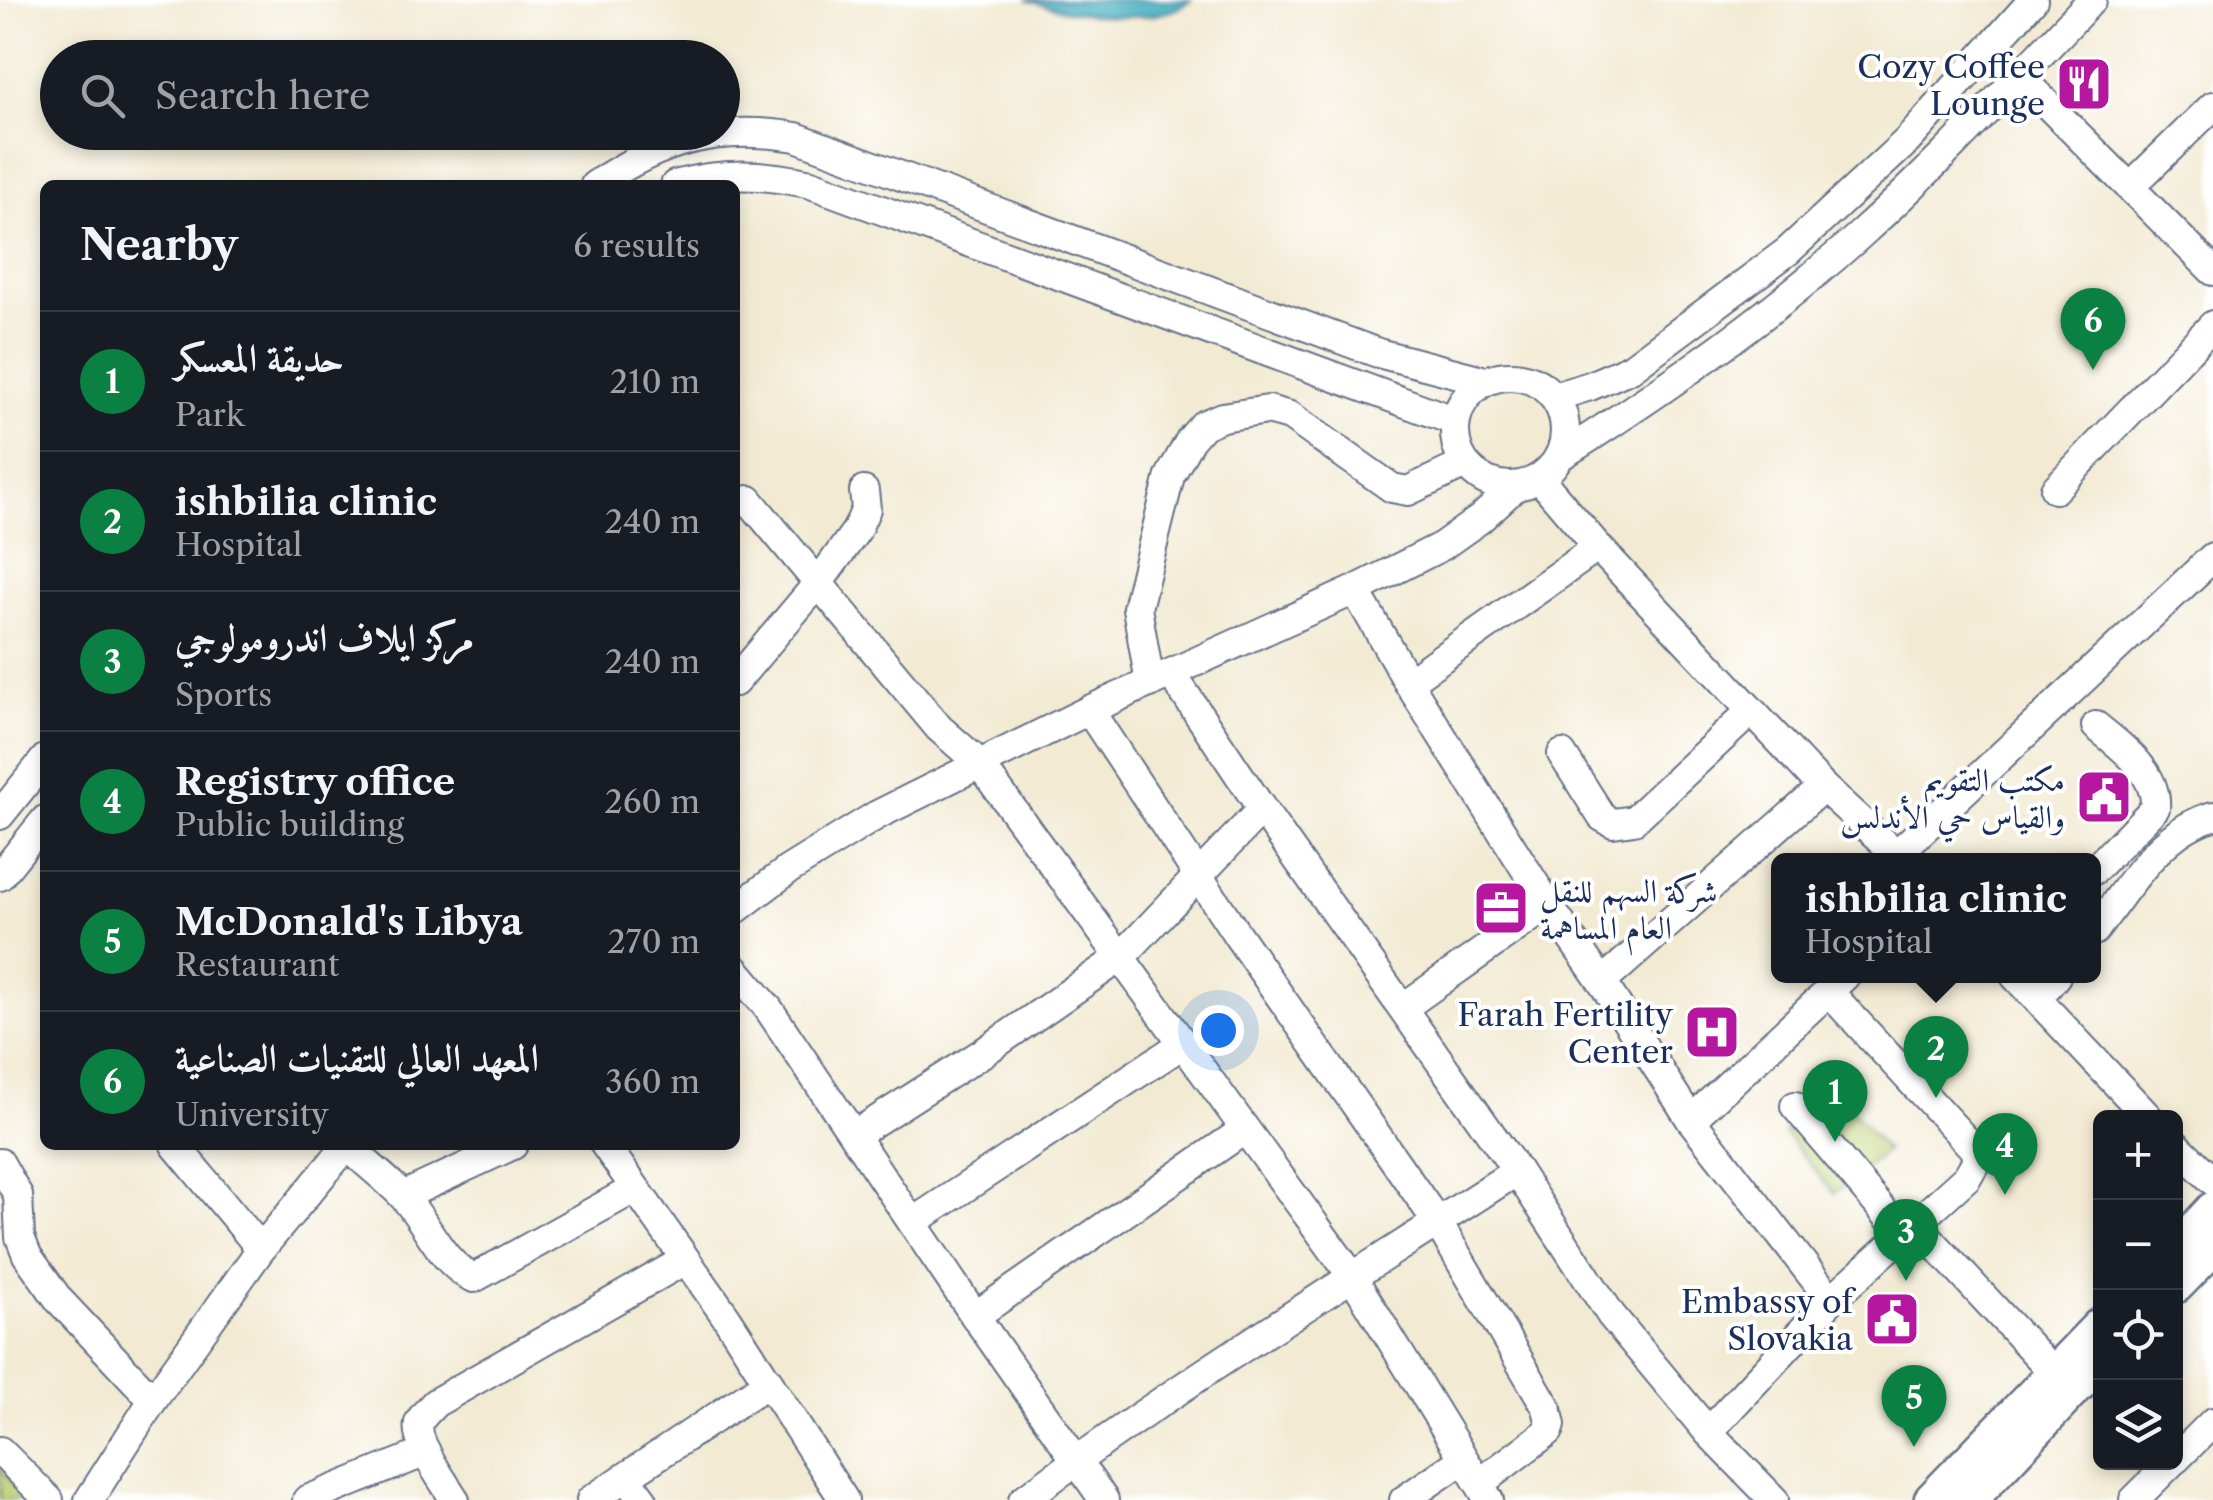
<!DOCTYPE html>
<meta charset="utf-8">
<style>
:root{--surface:#171b24;--page:#20242c;--text:#f1f3f6;--muted:#9ea1a6;--line:#363941;--accent:#0b8043}
body{margin:0;font-family:"Libre Caslon Text",Amiri,serif;background:var(--page);color:var(--text)}
.controls{position:absolute;right:30px;bottom:30px;display:grid;overflow:hidden;border-radius:15px;box-shadow:0 5px 15px #0003}
.controls button{width:90px;height:90px;display:grid;place-items:center;padding:0;border:0;border-bottom:2px solid var(--line);background:var(--surface);color:var(--text);font:50px sans-serif}
.you{position:absolute;left:1218px;top:1030px;width:35px;height:35px;margin:-25px;border:8px solid #fff;border-radius:50%;background:#1a73e8;box-shadow:0 0 0 15px #1a73e833}
.badge{display:grid;place-items:center;width:65px;height:65px;border-radius:50%;background:var(--accent);color:#fff;font-size:32px;font-weight:700}
.pin{position:absolute;translate:-50% -82px;filter:drop-shadow(0 2px 5px #0008)}
.pin::after{content:'';position:absolute;top:52px;width:35px;height:30px;background:inherit;clip-path:polygon(0 0,100% 0,50% 100%)}
.popup{position:absolute;left:1771px;top:853px;width:330px;height:130px;box-sizing:border-box;display:grid;place-content:center;border-radius:15px;background:var(--surface);filter:drop-shadow(0 2px 8px #0005);font-size:32px;white-space:nowrap;color:var(--muted)}
.popup b{font-size:38px;color:var(--text)}
.popup::after{content:'';position:absolute;left:50%;top:100%;margin-left:-20px;border:20px solid transparent;border-top-color:var(--surface)}
.list{margin:0;padding:0;list-style:none}
h2{display:flex;justify-content:space-between;align-items:center;height:130px;margin:0;padding:0 40px;font-size:42px}
h2 small{font-size:32px;font-weight:400;color:var(--muted)}
.list li{display:grid;grid-template-columns:65px 1fr auto;gap:30px;align-items:center;box-sizing:border-box;height:140px;padding:0 40px;border-top:2px solid var(--line)}
.list b{display:block;font-size:38px;white-space:nowrap}
.list p{margin:0;font-size:32px;white-space:nowrap;color:var(--muted)}
.list em{font-size:32px;font-style:normal;color:var(--muted)}
.icon{flex:none;width:55px;height:55px;fill:none;stroke:currentColor;stroke-width:2;stroke-linecap:round;stroke-linejoin:round}
.map{position:relative;flex:none;width:2213px;height:1500px;overflow:hidden}
.search{position:absolute;background:var(--surface);box-shadow:0 5px 15px #0003;left:40px;top:40px;width:700px;height:110px;display:flex;align-items:center;gap:25px;box-sizing:border-box;padding:0 35px;border-radius:55px;color:var(--muted);font-size:38px}
.panel{position:absolute;background:var(--surface);box-shadow:0 5px 15px #0003;left:40px;top:180px;width:700px;height:970px;border-radius:15px}
.map>svg:first-child{display:block}
</style>
<div class="map">
<svg width="2213" height="1500" viewBox="0 0 2213 1500">
<rect width="100%" height="100%" fill="#fff"/>
<filter id="ink" filterUnits="userSpaceOnUse"><feTurbulence type="fractalNoise" baseFrequency=".01" numOctaves="2"/><feDisplacementMap in="SourceGraphic" scale="20" xChannelSelector="R" yChannelSelector="G"/><feConvolveMatrix kernelMatrix="1 2 1 2 8 2 1 2 1" color-interpolation-filters="sRGB"/></filter>
<filter id="wash" filterUnits="userSpaceOnUse"><feTurbulence type="fractalNoise" baseFrequency=".0048" numOctaves="4" result="noise"/><feDisplacementMap in="SourceGraphic" scale="40" xChannelSelector="R" yChannelSelector="G"/><feGaussianBlur stdDeviation="2.25" result="paint"/><feColorMatrix in="noise" values="0 0 0 0 0 0 0 0 0 0 0 0 0 0 0 0 0 1.4 0 .05"/><feComposite in="paint" operator="in"/></filter>
<g filter="url(#wash)">
<rect width="100%" height="100%" fill="#f2ead3"/>
<g fill="#bdd073" stroke="#6c8068" stroke-width="2.5">
<path d="M 1836,1090 L 1886,1151 L 1834,1193 L 1784,1133 Z"/>
<path d="M 0,1468 L 27,1500 L 0,1500 Z"/>
</g>
<path fill="#3fadbd" stroke="#2d6e8e" stroke-width="2.5" d="M 1027,0 L 1191,0 C 1154,30 1068,14 1027,0 Z"/>
</g>
<g filter="url(#ink)">
<g fill="none" stroke-linecap="round" stroke-linejoin="round">
<g stroke="#667087" stroke-width="32">
<g id="minor">
<path d="M 2019,76 L 2213,271"/>
<path d="M 595,185 C 662,140 715,124 796,137 L 1378,353 L 1486,381"/>
<path d="M 675,185 C 721,172 764,173 811,184 L 1455,421"/>
<path d="M 2130,187 L 2213,106"/>
<circle cx="1510" cy="431" r="55"/>
<path d="M 1554,397 L 1590,386 L 1631,368 L 1788,251 L 1907,141 L 2033,0"/>
<path d="M 1559,457 C 1664,391 1768,318 1861,234 C 1942,161 2016,79 2092,0"/>
<path d="M 1539,478 L 1598,547 L 1823,787 L 1903,860"/>
<path d="M 2055,489 L 2213,325"/>
<path d="M 749,500 L 939,728 L 979,763 L 1352,1276 L 1489,1500"/>
<path d="M 1355,590 L 1408,682 L 1548,905 L 1602,982 L 1691,1120 L 1831,1300"/>
<path d="M 1171,673 L 1262,809 L 1517,1171 L 1611,1315 L 1708,1432 L 1774,1500"/>
<path d="M 735,682 L 819,582 L 856,531 L 866,509 L 864,491"/>
<path d="M 1408,682 L 1598,547"/>
<path d="M 1150,683 L 1137,608 L 1170,476 L 1190,440 L 1203,425 L 1222,417 L 1268,410 L 1290,416 L 1392,488 L 1408,491 L 1465,464"/>
<path d="M 1089,710 L 1238,936 L 1438,1223 L 1547,1408 L 1551,1425 L 1549,1431 L 1480,1483"/>
<path d="M 1562,754 L 1602,817 L 1613,823 L 1634,820 L 1751,711"/>
<path d="M 0,815 L 45,759"/>
<path d="M 1897,854 L 2213,557"/>
<path d="M 2094,870 L 2155,808 C 2158,773 2121,746 2096,726"/>
<path d="M 0,876 L 45,820"/>
<path d="M 735,910 L 788,870 L 877,815 L 1089,710 L 1355,590 L 1442,546 L 1480,519 L 1516,486"/>
<path d="M 2094,931 C 2127,890 2159,831 2213,816"/>
<path d="M 735,969 L 768,1008 L 975,1316 L 1104,1500"/>
<path d="M 2015,976 L 2149,1118"/>
<path d="M 1602,982 L 1823,787"/>
<path d="M 2037,999 L 2056,976"/>
<path d="M 1404,1007 L 1548,905"/>
<path d="M 1795,1106 L 1902,1233"/>
<path d="M 1691,1120 L 1845,976"/>
<path d="M 854,1135 L 984,1052 L 1121,957 L 1262,809"/>
<path d="M 175,1145 L 261,1249"/>
<path d="M 605,1145 L 727,1318 L 844,1500"/>
<path d="M 2176,1145 L 2213,1181"/>
<path d="M 347,1146 C 365,1162 384,1177 401,1194 C 425,1218 441,1265 474,1278 L 634,1189"/>
<path d="M 0,1163 L 18,1195 L 20,1237 L 27,1255 L 59,1300 L 153,1400"/>
<path d="M 403,1196 L 513,1145"/>
<path d="M 913,1222 L 1184,1043"/>
<path d="M 1914,1222 L 2054,1373"/>
<path d="M 975,1316 L 1244,1130"/>
<path d="M 1708,1432 L 1831,1300 L 1967,1177 L 1977,1160 L 1974,1149 L 1829,992"/>
<path d="M 0,1451 L 49,1500"/>
<path d="M 2176,1459 L 2213,1422"/>
<path d="M 626,1477 L 643,1500"/>
<path d="M 89,1500 L 153,1400 L 261,1249 L 347,1145"/>
<path d="M 307,1500 L 426,1452"/>
<path d="M 455,1500 C 445,1483 414,1443 419,1423 C 422,1415 430,1409 435,1403 L 685,1260"/>
<path d="M 591,1500 L 769,1382"/>
<path d="M 1023,1500 C 1181,1382 1351,1279 1517,1171"/>
<path d="M 1404,1500 L 1462,1460"/>
<path d="M 2134,1500 L 2172,1462"/>
</g>
</g>
<g stroke="#667087" stroke-width="40">
<g id="major">
<path d="M 2176,1250 L 2213,1210"/>
<path d="M 2176,1285 L 2213,1247"/>
<path d="M 1932,1500 L 2100,1326"/>
<path d="M 1969,1500 L 2100,1361"/>
</g>
</g>
<use href="#minor" stroke="#fff" stroke-width="28"/>
<use href="#major" stroke="#fff" stroke-width="35"/>
</g>
</g>
<defs>
<g id="restaurant-square" transform="scale(2.875)"><rect x="-9" y="-9" width="18" height="18" rx="4" fill="#b5179e" stroke="#fff"/><path d="M-5-6h1v4h1v-4h1v4h1v-4h1v5L-1.5 .5V6h-2V.5L-5-1ZM5-6V6H3V1.5H1.5Q1.5-4 5-6Z" fill="#fff"/></g>
<g id="civic-square" transform="scale(2.875)"><rect x="-9" y="-9" width="18" height="18" rx="4" fill="#b5179e" stroke="#fff"/><path d="M-.6-6.5H3V-4.5H.6V-3L4-1V1h2V6H-6V1h2V-1L-.6-3ZM-1.2 2.5V6h2.4V2.5Z" fill="#fff"/></g>
<g id="office-square" transform="scale(2.875)"><rect x="-9" y="-9" width="18" height="18" rx="4" fill="#b5179e" stroke="#fff"/><path d="M-6-3h4V-5.5h4V-3h4V5H-6ZM-1-4.5V-3h2v-1.5ZM-6 0V1H6V0Z" fill="#fff"/></g>
<g id="hospital-square" transform="scale(2.875)"><rect x="-9" y="-9" width="18" height="18" rx="4" fill="#b5179e" stroke="#fff"/><path d="M-5-5h3v3.5h4V-5h3V5h-3V1.5h-4V5h-3Z" fill="#fff"/></g>
</defs>
<g fill-rule="evenodd">
<use href="#restaurant-square" x="2084" y="84"/>
<use href="#civic-square" x="2104" y="797"/>
<use href="#office-square" x="1501" y="908"/>
<use href="#hospital-square" x="1712" y="1032"/>
<use href="#civic-square" x="1892" y="1319"/>
</g>
<g text-anchor="middle" dominant-baseline="central" stroke-width="8" stroke-linejoin="round" paint-order="stroke">
<g font-size="32" fill="#1b2f5e" stroke="#fff" text-anchor="end">
<text x="2045" y="66">Cozy Coffee<tspan x="2045" dy="37">Lounge</tspan></text>
<text x="2065" y="779">مكتب التقويم<tspan x="2065" dy="37">والقياس حي الأندلس</tspan></text>
<text x="1540" y="890" text-anchor="start">شركة السهم للنقل<tspan x="1540" dy="37">العام المساهمة</tspan></text>
<text x="1673" y="1014">Farah Fertility<tspan x="1673" dy="37">Center</tspan></text>
<text x="1853" y="1301">Embassy of<tspan x="1853" dy="37">Slovakia</tspan></text>
</g>
</g>
</svg>
<div class="controls">
<button>+</button>
<button>−</button>
<button><svg class="icon" aria-label="locate" viewBox="0 0 24 24"><circle cx="12" cy="12" r="6"/><path d="M12 2v4M12 18v4M2 12h4M18 12h4"/></svg></button>
<button><svg class="icon" aria-label="layers" viewBox="0 0 24 24"><path d="M12 4l9 5-9 5-9-5zM3 14l9 5 9-5"/></svg></button>
</div>
<div class="you"></div>
<div class="pin badge" style="left:1835px;top:1142px">1</div>
<div class="pin badge" style="left:1936px;top:1098px">2</div>
<div class="popup"><b>ishbilia clinic</b>Hospital</div>
<div class="pin badge" style="left:1906px;top:1281px">3</div>
<div class="pin badge" style="left:2005px;top:1195px">4</div>
<div class="pin badge" style="left:1914px;top:1447px">5</div>
<div class="pin badge" style="left:2093px;top:370px">6</div>
<div class="search"><svg class="icon" aria-label="search" viewBox="0 0 24 24"><circle cx="10" cy="10" r="6"/><path d="M15 15l6 6"/></svg>Search here</div>
<section class="panel">
<h2>Nearby<small>6 results</small></h2>
<ul class="list">
<li><span class="badge">1</span><div><b>حديقة المعسكر</b><p>Park</p></div><em>210 m</em></li>
<li><span class="badge">2</span><div><b>ishbilia clinic</b><p>Hospital</p></div><em>240 m</em></li>
<li><span class="badge">3</span><div><b>مركز ايلاف اندرومولوجي</b><p>Sports</p></div><em>240 m</em></li>
<li><span class="badge">4</span><div><b>Registry office</b><p>Public building</p></div><em>260 m</em></li>
<li><span class="badge">5</span><div><b>McDonald's Libya</b><p>Restaurant</p></div><em>270 m</em></li>
<li><span class="badge">6</span><div><b>المعهد العالي للتقنيات الصناعية</b><p>University</p></div><em>360 m</em></li>
</ul>
</section>
</div>
